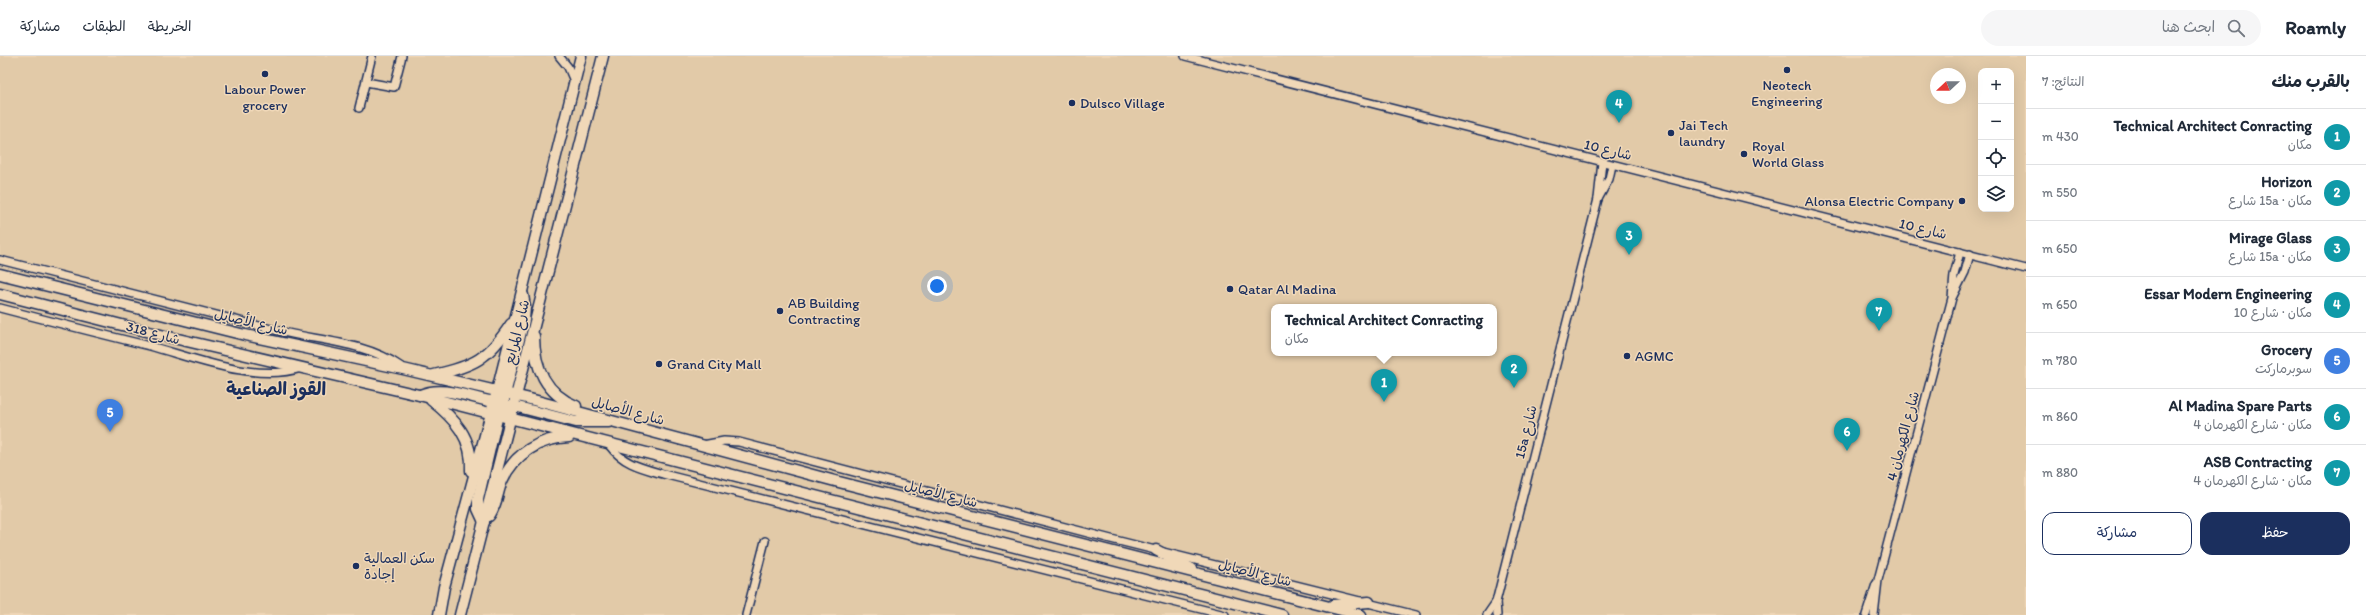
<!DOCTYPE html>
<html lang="ar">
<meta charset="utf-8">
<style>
:root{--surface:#fff;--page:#f6f6f7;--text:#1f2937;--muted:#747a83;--line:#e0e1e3;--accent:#1b2f5e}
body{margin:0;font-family:Itim,"Playpen Sans Arabic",sans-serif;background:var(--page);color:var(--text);direction:rtl}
.controls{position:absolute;right:12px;top:12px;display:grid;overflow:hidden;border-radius:8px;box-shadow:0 4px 16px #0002}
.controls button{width:36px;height:36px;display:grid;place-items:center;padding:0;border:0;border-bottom:1px solid var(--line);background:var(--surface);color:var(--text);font:20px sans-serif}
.compass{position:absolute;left:1930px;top:12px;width:36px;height:36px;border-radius:50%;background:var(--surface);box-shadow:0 4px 16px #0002;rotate:248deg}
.you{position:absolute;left:937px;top:230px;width:14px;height:14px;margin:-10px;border:3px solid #fff;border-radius:50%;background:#1a73e8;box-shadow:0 0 0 6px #1a73e833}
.badge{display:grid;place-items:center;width:26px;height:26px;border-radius:50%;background:var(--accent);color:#fff;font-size:13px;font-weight:700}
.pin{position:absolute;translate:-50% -33px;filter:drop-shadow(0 1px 2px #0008)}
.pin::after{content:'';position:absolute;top:21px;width:14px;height:12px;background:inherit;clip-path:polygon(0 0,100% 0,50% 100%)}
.popup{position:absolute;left:1271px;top:248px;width:226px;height:52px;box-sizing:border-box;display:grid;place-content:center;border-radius:8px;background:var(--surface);filter:drop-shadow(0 1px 3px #0005);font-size:13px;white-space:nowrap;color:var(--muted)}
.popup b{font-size:15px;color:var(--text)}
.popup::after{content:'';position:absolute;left:50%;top:100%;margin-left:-8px;border:8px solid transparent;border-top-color:var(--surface)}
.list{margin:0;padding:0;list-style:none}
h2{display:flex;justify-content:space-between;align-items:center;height:52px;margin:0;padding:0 16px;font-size:17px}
h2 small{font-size:13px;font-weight:400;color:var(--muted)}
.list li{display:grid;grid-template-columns:26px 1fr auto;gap:12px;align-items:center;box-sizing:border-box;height:56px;padding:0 16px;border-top:1px solid var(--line)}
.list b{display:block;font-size:15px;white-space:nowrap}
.list p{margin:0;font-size:13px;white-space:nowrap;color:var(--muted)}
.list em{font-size:13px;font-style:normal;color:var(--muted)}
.actions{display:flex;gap:8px;padding:12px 16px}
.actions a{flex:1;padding:9px 0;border:1px solid var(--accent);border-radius:12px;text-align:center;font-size:14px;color:var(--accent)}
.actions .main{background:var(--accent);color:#fff}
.icon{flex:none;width:22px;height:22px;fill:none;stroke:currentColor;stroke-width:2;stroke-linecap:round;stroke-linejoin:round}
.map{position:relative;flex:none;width:2026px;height:559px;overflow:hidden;direction:ltr}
header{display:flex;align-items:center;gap:24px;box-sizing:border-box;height:56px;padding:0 20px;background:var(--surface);border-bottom:1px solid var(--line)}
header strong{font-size:19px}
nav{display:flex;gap:22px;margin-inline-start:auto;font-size:14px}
.search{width:280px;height:36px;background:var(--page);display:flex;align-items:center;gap:10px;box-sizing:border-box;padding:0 14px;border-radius:22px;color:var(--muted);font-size:15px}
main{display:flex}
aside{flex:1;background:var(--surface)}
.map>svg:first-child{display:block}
</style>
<header>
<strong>Roamly</strong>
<div class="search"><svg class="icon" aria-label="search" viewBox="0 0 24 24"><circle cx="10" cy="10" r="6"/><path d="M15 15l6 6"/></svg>ابحث هنا</div>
<nav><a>الخريطة</a><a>الطبقات</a><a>مشاركة</a></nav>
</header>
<main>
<aside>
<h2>بالقرب منك<small>النتائج: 7</small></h2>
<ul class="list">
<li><span class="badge" style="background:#0f9aa8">1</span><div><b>Technical Architect Conracting</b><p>مكان</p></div><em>430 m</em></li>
<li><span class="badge" style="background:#0f9aa8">2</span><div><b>Horizon</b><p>مكان · 15a شارع</p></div><em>550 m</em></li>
<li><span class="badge" style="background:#0f9aa8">3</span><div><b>Mirage Glass</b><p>مكان · 15a شارع</p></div><em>650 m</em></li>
<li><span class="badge" style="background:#0f9aa8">4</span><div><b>Essar Modern Engineering</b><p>مكان · شارع 10</p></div><em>650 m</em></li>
<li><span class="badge" style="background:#3f7fe0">5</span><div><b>Grocery</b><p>سوبرماركت</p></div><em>780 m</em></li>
<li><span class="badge" style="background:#0f9aa8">6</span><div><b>Al Madina Spare Parts</b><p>مكان · شارع الكهرمان 4</p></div><em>860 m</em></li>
<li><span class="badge" style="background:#0f9aa8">7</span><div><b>ASB Contracting</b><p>مكان · شارع الكهرمان 4</p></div><em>880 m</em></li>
</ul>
<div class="actions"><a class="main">حفظ</a><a>مشاركة</a></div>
</aside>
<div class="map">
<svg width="2026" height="559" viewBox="0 0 2026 559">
<rect width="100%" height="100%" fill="#f0d8b8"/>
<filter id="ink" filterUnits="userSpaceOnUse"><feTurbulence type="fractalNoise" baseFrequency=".025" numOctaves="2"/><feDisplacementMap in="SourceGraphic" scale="8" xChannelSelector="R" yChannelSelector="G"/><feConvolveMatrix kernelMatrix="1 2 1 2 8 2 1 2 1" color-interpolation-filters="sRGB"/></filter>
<g filter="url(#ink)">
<path fill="#e2caa8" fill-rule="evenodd" d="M 0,0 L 2026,0 L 2026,559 L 0,559 ZM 1981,15 L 2011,15 L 2011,153 L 1981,153 ZM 1936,18 L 1960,18 L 1960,42 L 1936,42 ZM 1274,251 L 1494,251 L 1494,297 L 1274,297 Z"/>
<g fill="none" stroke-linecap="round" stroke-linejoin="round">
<g stroke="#1b2f5e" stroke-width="10">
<g id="street">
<path d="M 559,0 L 568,11 L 574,25"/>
<path d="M 1185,0 L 2026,213"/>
<path d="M 366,26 L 394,31 L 402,0"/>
<path d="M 359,52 L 372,0"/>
<path d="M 1598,143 L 1609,123 L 1612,109"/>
<path d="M 0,204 C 93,228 186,252 279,275 C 319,285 365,286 400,310"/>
<path d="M 1953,240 L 1965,216 L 1970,198"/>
<path d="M 0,252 C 50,265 100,278 150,290 C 194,302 256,327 301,312"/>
<path d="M 609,389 C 623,408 642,412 663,418 L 1225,559"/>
<path d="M 703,389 L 724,385 L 739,386 L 1111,483 L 1416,559"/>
<path d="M 746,559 L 765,485"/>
<path d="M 1487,559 L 1496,546"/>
<path d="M 1497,559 L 1496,546 L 1598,143 L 1602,106"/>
<path d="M 1866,559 L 1876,528"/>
<path d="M 1874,559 L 1878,524 L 1952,242 L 1954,219 L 1960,196"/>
</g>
</g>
<g stroke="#1b2f5e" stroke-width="13">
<g id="secondary">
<path d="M 0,218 L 245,279 L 403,313 L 526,342 L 835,425 L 1361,559"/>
<path d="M 0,238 L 165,280 L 419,339 L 1282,559"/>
<path d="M 534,280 C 534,311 546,338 576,350"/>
<path d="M 434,319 C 474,310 488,303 511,268"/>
<path d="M 420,339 C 445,328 474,344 500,347"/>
<path d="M 431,344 C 455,363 473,382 471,415"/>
<path d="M 508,351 L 518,351 L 576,366 L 609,366"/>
<path d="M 508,361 L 504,351 L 504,342 L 524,264 L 525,251 L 523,239"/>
<path d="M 489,460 C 497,449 497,437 502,425 C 514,398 540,382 569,381"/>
<path d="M 484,466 L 478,453 L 478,443 L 499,354"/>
<path d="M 1156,494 L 1192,513"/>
<path d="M 1333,549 L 1369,546"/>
<path d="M 439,559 L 444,531 L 497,335 L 581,0"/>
<path d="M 460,559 L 603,0"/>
</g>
</g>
<use href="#street" stroke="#f0d8b8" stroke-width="7"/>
<use href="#secondary" stroke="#f0d8b8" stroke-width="10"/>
</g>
</g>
<g fill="#1b2f5e" stroke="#f0d8b8" stroke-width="1.5">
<circle cx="1787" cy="14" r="4"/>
<circle cx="265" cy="18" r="4"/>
<circle cx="1072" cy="47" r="4"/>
<circle cx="1671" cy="77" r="4"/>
<circle cx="1744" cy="98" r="4"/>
<circle cx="1962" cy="145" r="4"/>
<circle cx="1230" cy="233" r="4"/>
<circle cx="780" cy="255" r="4"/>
<circle cx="1627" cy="300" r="4"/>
<circle cx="659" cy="308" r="4"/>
<circle cx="356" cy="510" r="4"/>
</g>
<g text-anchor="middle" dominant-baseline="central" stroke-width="3" stroke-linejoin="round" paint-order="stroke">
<g font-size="14" fill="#1b2f5e" stroke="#f0d8b8" text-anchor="start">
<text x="1787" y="29" text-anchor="middle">Neotech<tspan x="1787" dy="16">Engineering</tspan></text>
<text x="265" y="33" text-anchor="middle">Labour Power<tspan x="265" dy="16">grocery</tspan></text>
<text x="1080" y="47">Dulsco Village</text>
<text x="1679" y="69">Jai Tech<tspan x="1679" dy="16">laundry</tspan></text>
<text x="1752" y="90">Royal<tspan x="1752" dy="16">World Glass</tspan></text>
<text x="1954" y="145" text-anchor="end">Alonsa Electric Company</text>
<text x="1238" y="233">Qatar Al Madina</text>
<text x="788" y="247">AB Building<tspan x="788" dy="16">Contracting</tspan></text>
<text x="1635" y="300">AGMC</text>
<text x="667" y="308">Grand City Mall</text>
<text x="364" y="502">سكن العمالية<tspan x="364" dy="16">إجادة</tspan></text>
</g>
<g font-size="14" fill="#1b2f5e" stroke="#f0d8b8">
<text transform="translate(1608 94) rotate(14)">شارع 10</text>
<text transform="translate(1923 173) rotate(14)">شارع 10</text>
<text transform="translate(251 266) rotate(13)">شارع الأصايل</text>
<text transform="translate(517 276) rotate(-76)">شارع المرابع</text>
<text transform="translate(153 277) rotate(15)">شارع 318</text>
<text transform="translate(628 355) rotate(15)">شارع الأصايل</text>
<text transform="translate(1526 376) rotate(-76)">15a شارع</text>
<text transform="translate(1903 380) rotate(-75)">شارع الكهرمان 4</text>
<text transform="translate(941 438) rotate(14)">شارع الأصايل</text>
<text transform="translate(1255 517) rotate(14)">شارع الأصايل</text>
</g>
<g font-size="18" font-weight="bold" fill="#1b2f5e" stroke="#f0d8b8">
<text x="276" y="333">القوز الصناعية</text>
</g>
</g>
</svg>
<div class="controls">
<button>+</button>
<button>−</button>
<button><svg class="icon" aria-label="locate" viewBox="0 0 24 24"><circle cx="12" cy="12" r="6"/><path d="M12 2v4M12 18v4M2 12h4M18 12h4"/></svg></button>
<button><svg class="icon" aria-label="layers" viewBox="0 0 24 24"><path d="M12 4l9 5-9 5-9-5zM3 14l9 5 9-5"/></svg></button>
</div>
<svg class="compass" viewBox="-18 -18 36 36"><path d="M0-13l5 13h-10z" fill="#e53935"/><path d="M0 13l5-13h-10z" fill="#747a83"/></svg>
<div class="you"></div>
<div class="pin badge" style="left:1384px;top:346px;background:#0f9aa8">1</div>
<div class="popup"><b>Technical Architect Conracting</b>مكان</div>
<div class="pin badge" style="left:1514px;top:332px;background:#0f9aa8">2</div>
<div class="pin badge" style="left:1629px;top:199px;background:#0f9aa8">3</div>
<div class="pin badge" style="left:1619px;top:67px;background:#0f9aa8">4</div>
<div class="pin badge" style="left:110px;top:376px;background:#3f7fe0">5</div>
<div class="pin badge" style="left:1847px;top:395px;background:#0f9aa8">6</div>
<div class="pin badge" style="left:1879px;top:275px;background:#0f9aa8">7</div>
</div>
</main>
